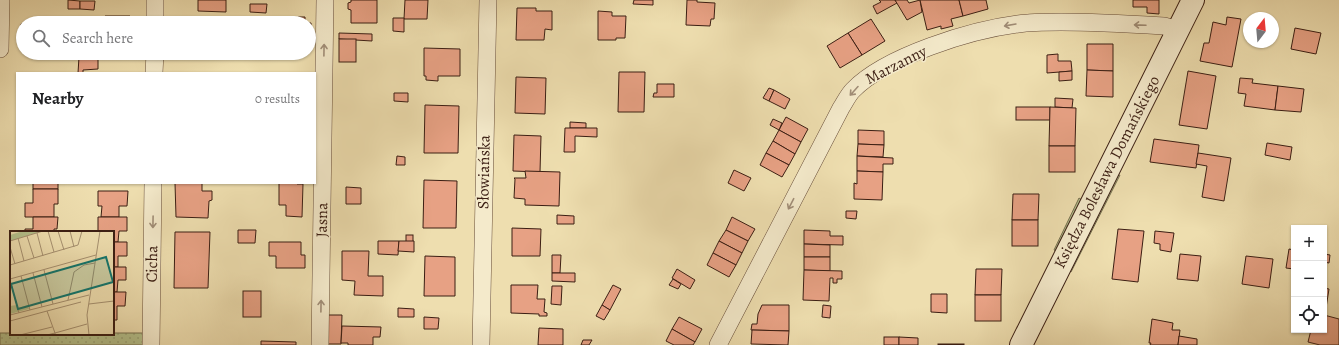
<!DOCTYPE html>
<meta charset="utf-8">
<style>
:root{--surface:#fff;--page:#f6f6f6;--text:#202124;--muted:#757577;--line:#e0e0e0}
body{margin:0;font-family:Alegreya,serif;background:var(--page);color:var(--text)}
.controls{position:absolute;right:12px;bottom:12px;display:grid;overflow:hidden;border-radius:0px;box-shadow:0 1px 3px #0004}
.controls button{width:36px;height:36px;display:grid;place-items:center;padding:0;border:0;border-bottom:1px solid var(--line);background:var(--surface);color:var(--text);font:20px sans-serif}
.compass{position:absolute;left:1243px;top:12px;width:36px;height:36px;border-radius:50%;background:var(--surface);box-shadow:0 1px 3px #0004;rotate:16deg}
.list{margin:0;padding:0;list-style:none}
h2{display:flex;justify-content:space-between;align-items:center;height:52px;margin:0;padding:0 16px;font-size:17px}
h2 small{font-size:13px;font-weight:400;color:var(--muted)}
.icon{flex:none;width:22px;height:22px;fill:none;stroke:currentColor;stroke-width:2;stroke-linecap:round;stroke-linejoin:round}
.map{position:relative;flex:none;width:1339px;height:345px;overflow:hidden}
.search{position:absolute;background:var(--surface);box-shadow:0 1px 3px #0004;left:16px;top:16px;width:300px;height:44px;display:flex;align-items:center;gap:10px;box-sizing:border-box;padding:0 14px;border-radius:22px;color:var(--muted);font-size:15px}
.panel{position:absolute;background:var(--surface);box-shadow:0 1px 3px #0004;left:16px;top:72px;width:300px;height:112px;border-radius:0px}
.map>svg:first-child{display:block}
</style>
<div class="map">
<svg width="1339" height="345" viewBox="0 0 1339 345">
<defs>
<pattern id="grass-dots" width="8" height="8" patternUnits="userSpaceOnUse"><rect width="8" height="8" fill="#b5c28d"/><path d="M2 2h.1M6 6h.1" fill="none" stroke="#9da679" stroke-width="1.8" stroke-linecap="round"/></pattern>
</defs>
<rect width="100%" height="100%" fill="#eedeaf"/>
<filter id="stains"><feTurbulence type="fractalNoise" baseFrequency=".005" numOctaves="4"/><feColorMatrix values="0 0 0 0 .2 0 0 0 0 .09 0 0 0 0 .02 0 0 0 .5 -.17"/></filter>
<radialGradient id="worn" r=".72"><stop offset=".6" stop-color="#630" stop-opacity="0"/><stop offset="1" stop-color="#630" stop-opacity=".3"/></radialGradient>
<g fill="url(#grass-dots)" stroke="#787050">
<path d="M 1120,175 L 1071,272 L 1068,270 L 1115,176 Z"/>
<path d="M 1079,198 L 1082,200 L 1057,252 L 1054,250 Z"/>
<path d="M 0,333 L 145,333 L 144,345 L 0,345 Z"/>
</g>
<g fill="#e7a184" stroke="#3b1e13">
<path d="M 68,0 L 80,1 L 80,9 L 68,9 Z"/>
<path d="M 198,0 L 226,0 L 226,12 L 198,11 Z"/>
<path d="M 351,0 L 377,0 L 377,23 L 351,23 L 351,10 L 348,9 L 348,3 L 351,2 Z"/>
<path d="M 405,0 L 428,0 L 427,19 L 404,19 Z"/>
<path d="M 634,0 L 653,0 L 653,5 L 633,4 Z"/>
<path d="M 687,0 L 697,0 L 697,2 L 715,3 L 714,19 L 711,19 L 710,26 L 686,25 Z"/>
<path d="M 879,0 L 895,0 L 897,3 L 877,14 L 873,6 L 881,2 Z"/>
<path d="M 895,0 L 907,0 L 909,3 L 920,0 L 922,12 L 907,20 Z"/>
<path d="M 920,0 L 959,0 L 963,16 L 951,19 L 953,26 L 941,29 L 941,26 L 927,30 Z"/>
<path d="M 959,0 L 986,0 L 988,9 L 963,16 Z"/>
<path d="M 1133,0 L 1159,0 L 1159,14 L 1147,13 L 1147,7 L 1133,7 Z"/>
<path d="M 80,1 L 95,1 L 94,10 L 80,9 Z"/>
<path d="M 250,4 L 267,4 L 266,13 L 250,12 Z"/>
<path d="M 517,8 L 536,8 L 536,11 L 552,11 L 552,30 L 545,29 L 544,40 L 516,40 Z"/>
<path d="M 598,11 L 612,12 L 612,16 L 626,16 L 625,38 L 616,38 L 616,40 L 598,40 Z"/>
<path d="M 105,16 L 130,16 L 131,23 L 105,23 Z"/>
<path d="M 298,17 L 305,17 L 305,23 L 311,23 L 311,47 L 309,47 L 309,23 L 286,23 L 296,23 Z"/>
<path d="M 1227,17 L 1241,19 L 1232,67 L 1200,61 L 1204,43 L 1209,43 L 1213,22 L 1226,25 Z"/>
<path d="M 393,18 L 404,18 L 404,32 L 393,31 Z"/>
<path d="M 871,19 L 885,41 L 862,55 L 848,33 Z"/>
<path d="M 21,24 L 23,24 L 23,48 L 20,48 Z"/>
<path d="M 1295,28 L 1321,33 L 1316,54 L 1291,49 Z"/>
<path d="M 339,33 L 372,34 L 372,41 L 339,39 Z"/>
<path d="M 848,33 L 862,55 L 840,68 L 827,46 Z"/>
<rect x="339" y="39" width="17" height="23"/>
<path d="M 1087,44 L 1113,44 L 1113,71 L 1087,70 Z"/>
<path d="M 424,48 L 460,49 L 460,76 L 438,76 L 438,81 L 426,80 L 426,76 L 424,76 Z"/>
<path d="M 79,53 L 98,53 L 98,58 L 79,57 Z"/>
<path d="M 1058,54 L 1058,61 L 1071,61 L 1072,71 L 1047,73 L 1047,55 Z"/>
<path d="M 79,57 L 98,58 L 98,69 L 83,70 L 83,73 L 78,73 Z"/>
<path d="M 1087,70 L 1113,71 L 1113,97 L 1086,96 Z"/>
<path d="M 1072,71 L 1072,80 L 1059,81 L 1059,72 Z"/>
<path d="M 1188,71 L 1216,76 L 1207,129 L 1179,125 Z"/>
<path d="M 619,72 L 645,72 L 644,112 L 618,112 Z"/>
<path d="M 516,77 L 546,78 L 545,114 L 515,113 Z"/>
<path d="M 1240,78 L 1253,79 L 1252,83 L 1278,86 L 1275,110 L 1244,106 L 1246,94 L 1238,93 Z"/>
<path d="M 657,84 L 674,84 L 674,97 L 653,97 L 654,93 L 657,93 Z"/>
<path d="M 1278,86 L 1304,89 L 1301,112 L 1275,110 Z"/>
<path d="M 769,88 L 774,90 L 769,101 L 763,98 Z"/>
<path d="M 774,90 L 790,99 L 785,109 L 769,101 Z"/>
<path d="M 394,93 L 408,93 L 408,102 L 394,101 Z"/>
<path d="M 1055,98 L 1073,99 L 1072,108 L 1055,107 Z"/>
<path d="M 425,105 L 459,106 L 458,153 L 424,153 Z"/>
<rect x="1016" y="107" width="34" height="13"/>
<path d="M 1050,107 L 1076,108 L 1075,146 L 1049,146 Z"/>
<path d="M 786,117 L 808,129 L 801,142 L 779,130 Z"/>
<path d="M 773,119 L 782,123 L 779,130 L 770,125 Z"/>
<path d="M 570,122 L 586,123 L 586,128 L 570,128 Z"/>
<path d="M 565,128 L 597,128 L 597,137 L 575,136 L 575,152 L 564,152 Z"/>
<path d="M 779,130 L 801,142 L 795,154 L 773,141 Z"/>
<path d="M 858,130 L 884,131 L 884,145 L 858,144 Z"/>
<path d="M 514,135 L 541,136 L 540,172 L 513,171 Z"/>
<path d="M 1154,139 L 1199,145 L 1196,168 L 1150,162 Z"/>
<path d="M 773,141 L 795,154 L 789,165 L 766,153 Z"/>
<path d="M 1267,143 L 1292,147 L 1290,160 L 1265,155 Z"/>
<path d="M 858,144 L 884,145 L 883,157 L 857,156 Z"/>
<rect x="1049" y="146" width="26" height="26"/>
<path d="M 766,153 L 789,165 L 782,177 L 760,165 Z"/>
<path d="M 1198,153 L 1231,158 L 1224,201 L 1202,197 L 1207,166 L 1196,164 Z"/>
<path d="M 397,156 L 405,157 L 405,165 L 396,165 Z"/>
<path d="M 857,156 L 893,158 L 893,164 L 883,164 L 883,172 L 857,171 Z"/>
<path d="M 734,170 L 751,178 L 744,191 L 728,183 Z"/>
<path d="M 525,171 L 560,172 L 559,206 L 525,205 L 525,199 L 514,198 L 515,179 L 514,178 L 526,178 Z"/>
<path d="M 857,171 L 883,172 L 882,200 L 854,199 L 854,183 L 857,184 Z"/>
<path d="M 424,180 L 457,181 L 456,228 L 423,228 Z"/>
<rect x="33" y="183" width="25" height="6"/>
<path d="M 175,183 L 202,183 L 202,191 L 212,191 L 212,200 L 209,201 L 208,218 L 176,217 Z"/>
<path d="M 279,183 L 297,183 L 297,184 L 303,184 L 302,217 L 286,216 L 286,205 L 279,205 Z"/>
<path d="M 346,187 L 361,188 L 361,204 L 346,204 Z"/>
<path d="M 33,189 L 58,189 L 58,204 L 54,204 L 54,217 L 25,217 L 25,203 L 33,203 Z"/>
<path d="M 98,191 L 128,191 L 127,206 L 119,206 L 119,217 L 101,217 L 102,206 L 98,206 Z"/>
<path d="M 1013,194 L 1039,194 L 1038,220 L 1012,220 Z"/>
<path d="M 846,211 L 857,211 L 856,219 L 846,218 Z"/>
<path d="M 557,215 L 574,216 L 574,224 L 557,224 Z"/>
<path d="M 33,217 L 58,217 L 57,229 L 54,229 L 54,232 L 25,232 L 25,229 L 33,229 Z"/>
<path d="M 98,217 L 127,217 L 127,231 L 119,231 L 118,242 L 113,242 L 113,232 L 101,232 L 101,231 L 98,231 Z"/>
<path d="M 732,217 L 755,229 L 748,241 L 726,230 Z"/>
<rect x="1012" y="220" width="26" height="26"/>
<path d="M 512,228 L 541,229 L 540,256 L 512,256 Z"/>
<path d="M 1118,229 L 1144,231 L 1138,282 L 1112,279 Z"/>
<path d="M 238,230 L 256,230 L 255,243 L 238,243 Z"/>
<path d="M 726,230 L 748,241 L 742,253 L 719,241 Z"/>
<path d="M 804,230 L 830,231 L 830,236 L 843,236 L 843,245 L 804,244 Z"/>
<path d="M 1155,231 L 1174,233 L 1171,252 L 1160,250 L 1160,244 L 1154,243 Z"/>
<path d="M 175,232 L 210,232 L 208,288 L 174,288 Z"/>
<rect x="406" y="235" width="7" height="7"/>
<path d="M 378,241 L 399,241 L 398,255 L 378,254 Z"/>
<path d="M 399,241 L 414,241 L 414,252 L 398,251 Z"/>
<path d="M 719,241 L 742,253 L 736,265 L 713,253 Z"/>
<path d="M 113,242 L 127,242 L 127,256 L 118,256 L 118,267 L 113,267 Z"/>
<path d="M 269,242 L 301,242 L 301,255 L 305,255 L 305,268 L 276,268 L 276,256 L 269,256 Z"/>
<path d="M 804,244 L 830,245 L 830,257 L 804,257 Z"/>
<path d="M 1289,249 L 1294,250 L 1294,269 L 1286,268 Z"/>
<path d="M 342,251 L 369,251 L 368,276 L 383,276 L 383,296 L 354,295 L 355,281 L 342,280 Z"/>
<path d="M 713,253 L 736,265 L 729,277 L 707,265 Z"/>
<path d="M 1180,254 L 1201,256 L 1198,281 L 1177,279 Z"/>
<path d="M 1324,254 L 1330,255 L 1329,263 L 1324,262 Z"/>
<path d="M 552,255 L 561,255 L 560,273 L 552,273 Z"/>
<path d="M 425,256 L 455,257 L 455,296 L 424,296 Z"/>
<path d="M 1246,256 L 1273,259 L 1269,288 L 1242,284 Z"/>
<path d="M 804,257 L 830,257 L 830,271 L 804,270 Z"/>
<path d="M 113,267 L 126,267 L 126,280 L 118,280 L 117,292 L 113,292 Z"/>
<path d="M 677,269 L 695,280 L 690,289 L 672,278 Z"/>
<path d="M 976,269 L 1002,269 L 1001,295 L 975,295 Z"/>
<path d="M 804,270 L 842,271 L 842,279 L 837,279 L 837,283 L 833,283 L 833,278 L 830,278 L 829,301 L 803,300 Z"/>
<path d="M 552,273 L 575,273 L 575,282 L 552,281 Z"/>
<path d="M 673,279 L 681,284 L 678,289 L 669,285 Z"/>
<path d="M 511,285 L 538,285 L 537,299 L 545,299 L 544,312 L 547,313 L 547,316 L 539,316 L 539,314 L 511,313 Z"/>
<path d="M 613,285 L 621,289 L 610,310 L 602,305 Z"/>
<path d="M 552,286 L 562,286 L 561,305 L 551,304 Z"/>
<path d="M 1324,288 L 1329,289 L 1326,308 L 1324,308 Z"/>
<rect x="243" y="291" width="18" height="26"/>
<path d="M 113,292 L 126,292 L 125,306 L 117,306 L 117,320 L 113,320 Z"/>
<path d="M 931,294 L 947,294 L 947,313 L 931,312 Z"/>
<rect x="975" y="295" width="26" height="26"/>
<path d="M 602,305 L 610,310 L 604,320 L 596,316 Z"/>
<path d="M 762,305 L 789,305 L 789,331 L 751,330 L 752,324 L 757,324 L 758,314 Z"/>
<path d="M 823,305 L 831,306 L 830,318 L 822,317 Z"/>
<path d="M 398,308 L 414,309 L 414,317 L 398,317 Z"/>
<path d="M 327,315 L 342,315 L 341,344 L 326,344 Z"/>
<path d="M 1324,315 L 1339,319 L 1339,345 L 1320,345 L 1308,342 L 1311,330 L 1324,330 Z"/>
<path d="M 424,317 L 439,318 L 438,329 L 424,329 Z"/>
<path d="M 679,317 L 702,329 L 695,342 L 672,329 Z"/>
<path d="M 1152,319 L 1173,323 L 1172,330 L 1180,330 L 1178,345 L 1150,345 L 1151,343 L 1149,343 Z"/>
<path d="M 342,326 L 381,327 L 380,337 L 373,337 L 373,345 L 348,345 L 348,343 L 341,343 Z"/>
<path d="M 539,328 L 563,329 L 563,345 L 538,345 Z"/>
<path d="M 672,329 L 695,342 L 693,345 L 674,345 L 666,341 Z"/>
<path d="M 752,330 L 789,331 L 788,345 L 751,344 Z"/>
<path d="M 1179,336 L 1197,339 L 1197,345 L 1178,345 Z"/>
<rect x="884" y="337" width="15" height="8"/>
<path d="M 899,337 L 918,338 L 918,345 L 899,345 Z"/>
<path d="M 583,340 L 592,340 L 589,345 L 581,345 Z"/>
<path d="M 261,341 L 296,342 L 296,345 L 261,345 Z"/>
<rect x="938" y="344" width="26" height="1"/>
</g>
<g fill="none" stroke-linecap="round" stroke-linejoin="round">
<g stroke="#684e3a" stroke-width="18">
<g id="street">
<path d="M 155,23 L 155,0"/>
<path d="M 0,49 L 1,0"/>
<path d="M 154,73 L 155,53"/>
<path d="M 151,345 L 153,183"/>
<path d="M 320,345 L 325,0"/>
<path d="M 481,345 L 488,0"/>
<path d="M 718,345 L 841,108 C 845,102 848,95 853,90 C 886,56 971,30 1018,24 C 1032,22 1047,22 1061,22 C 1095,22 1130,24 1164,26 L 1178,30"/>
</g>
</g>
<g stroke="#3b1e13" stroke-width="24">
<path id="secondary" d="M 1021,345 L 1193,0"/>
</g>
<use href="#street" stroke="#f4eacb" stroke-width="17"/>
<use href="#secondary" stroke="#f4eacb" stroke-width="22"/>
</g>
<defs><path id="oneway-shaft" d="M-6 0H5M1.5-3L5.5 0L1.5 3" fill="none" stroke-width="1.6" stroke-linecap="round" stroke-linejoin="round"/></defs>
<g stroke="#a18e78">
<use href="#oneway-shaft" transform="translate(1010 25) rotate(170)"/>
<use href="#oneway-shaft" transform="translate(1140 25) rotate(-178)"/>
<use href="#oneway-shaft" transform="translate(324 50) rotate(-89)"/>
<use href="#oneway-shaft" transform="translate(854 91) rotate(132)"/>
<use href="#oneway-shaft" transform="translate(791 204) rotate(117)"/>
<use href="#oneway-shaft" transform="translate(153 222) rotate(91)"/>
<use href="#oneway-shaft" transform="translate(321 306) rotate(-89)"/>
</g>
<g text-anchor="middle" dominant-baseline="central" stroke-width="3" stroke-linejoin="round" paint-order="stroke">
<g font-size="16" fill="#3b1e13" stroke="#f4eacb">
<text transform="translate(896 65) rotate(-27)">Marzanny</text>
<text transform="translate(484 172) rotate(-89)">Słowiańska</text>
<text transform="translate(1107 172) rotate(-63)">Księdza Bolesława Domańskiego</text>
<text transform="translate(322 220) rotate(-89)">Jasna</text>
<text transform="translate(152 264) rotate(-89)">Cicha</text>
</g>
</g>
<g transform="translate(10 231)">
<rect width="104" height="104" fill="#eedeaf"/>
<path d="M 13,0 L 33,0 L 0,10 L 0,4 ZM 7,74 L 8,77 L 18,74 L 19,78 L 0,83 L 0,75 Z" fill="#b5c28d"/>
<path fill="none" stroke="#a69171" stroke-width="1" d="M 38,0 L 44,21M 48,0 L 54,19M 60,0 L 64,16M 27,2 L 33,25M 17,5 L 24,27M 8,7 L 14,30M 0,10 L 33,0M 0,16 L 5,33M 0,34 L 68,14 L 72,0M 34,39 L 43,73M 23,42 L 32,76M 11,45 L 20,79M 0,48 L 86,24M 0,49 L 9,82M 58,69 L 64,41 L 74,34 L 85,32M 79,73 L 104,70M 0,84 L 79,64M 0,90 L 37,80M 10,104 L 42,96M 37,104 L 45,102 L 37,80 L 71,71M 45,104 L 45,102 L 77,93M 79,104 L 104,104M 79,104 L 77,84 L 90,0"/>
<path fill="#0f766e" fill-opacity="0.15" stroke="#0f766e" stroke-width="2" d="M 96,26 L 103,51 L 8,78 L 1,53 Z"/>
<rect width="104" height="104" fill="none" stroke="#3b1e13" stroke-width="2"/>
</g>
<rect width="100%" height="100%" filter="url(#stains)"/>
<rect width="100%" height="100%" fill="url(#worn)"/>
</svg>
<div class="controls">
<button>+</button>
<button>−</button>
<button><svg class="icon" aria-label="locate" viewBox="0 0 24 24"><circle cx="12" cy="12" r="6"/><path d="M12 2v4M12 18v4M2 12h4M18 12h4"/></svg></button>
</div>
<svg class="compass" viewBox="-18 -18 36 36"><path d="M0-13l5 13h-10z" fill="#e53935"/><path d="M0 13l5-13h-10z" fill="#757577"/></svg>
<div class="search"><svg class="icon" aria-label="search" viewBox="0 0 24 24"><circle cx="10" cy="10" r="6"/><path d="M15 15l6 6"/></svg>Search here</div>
<section class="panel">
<h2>Nearby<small>0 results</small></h2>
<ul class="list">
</ul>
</section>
</div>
